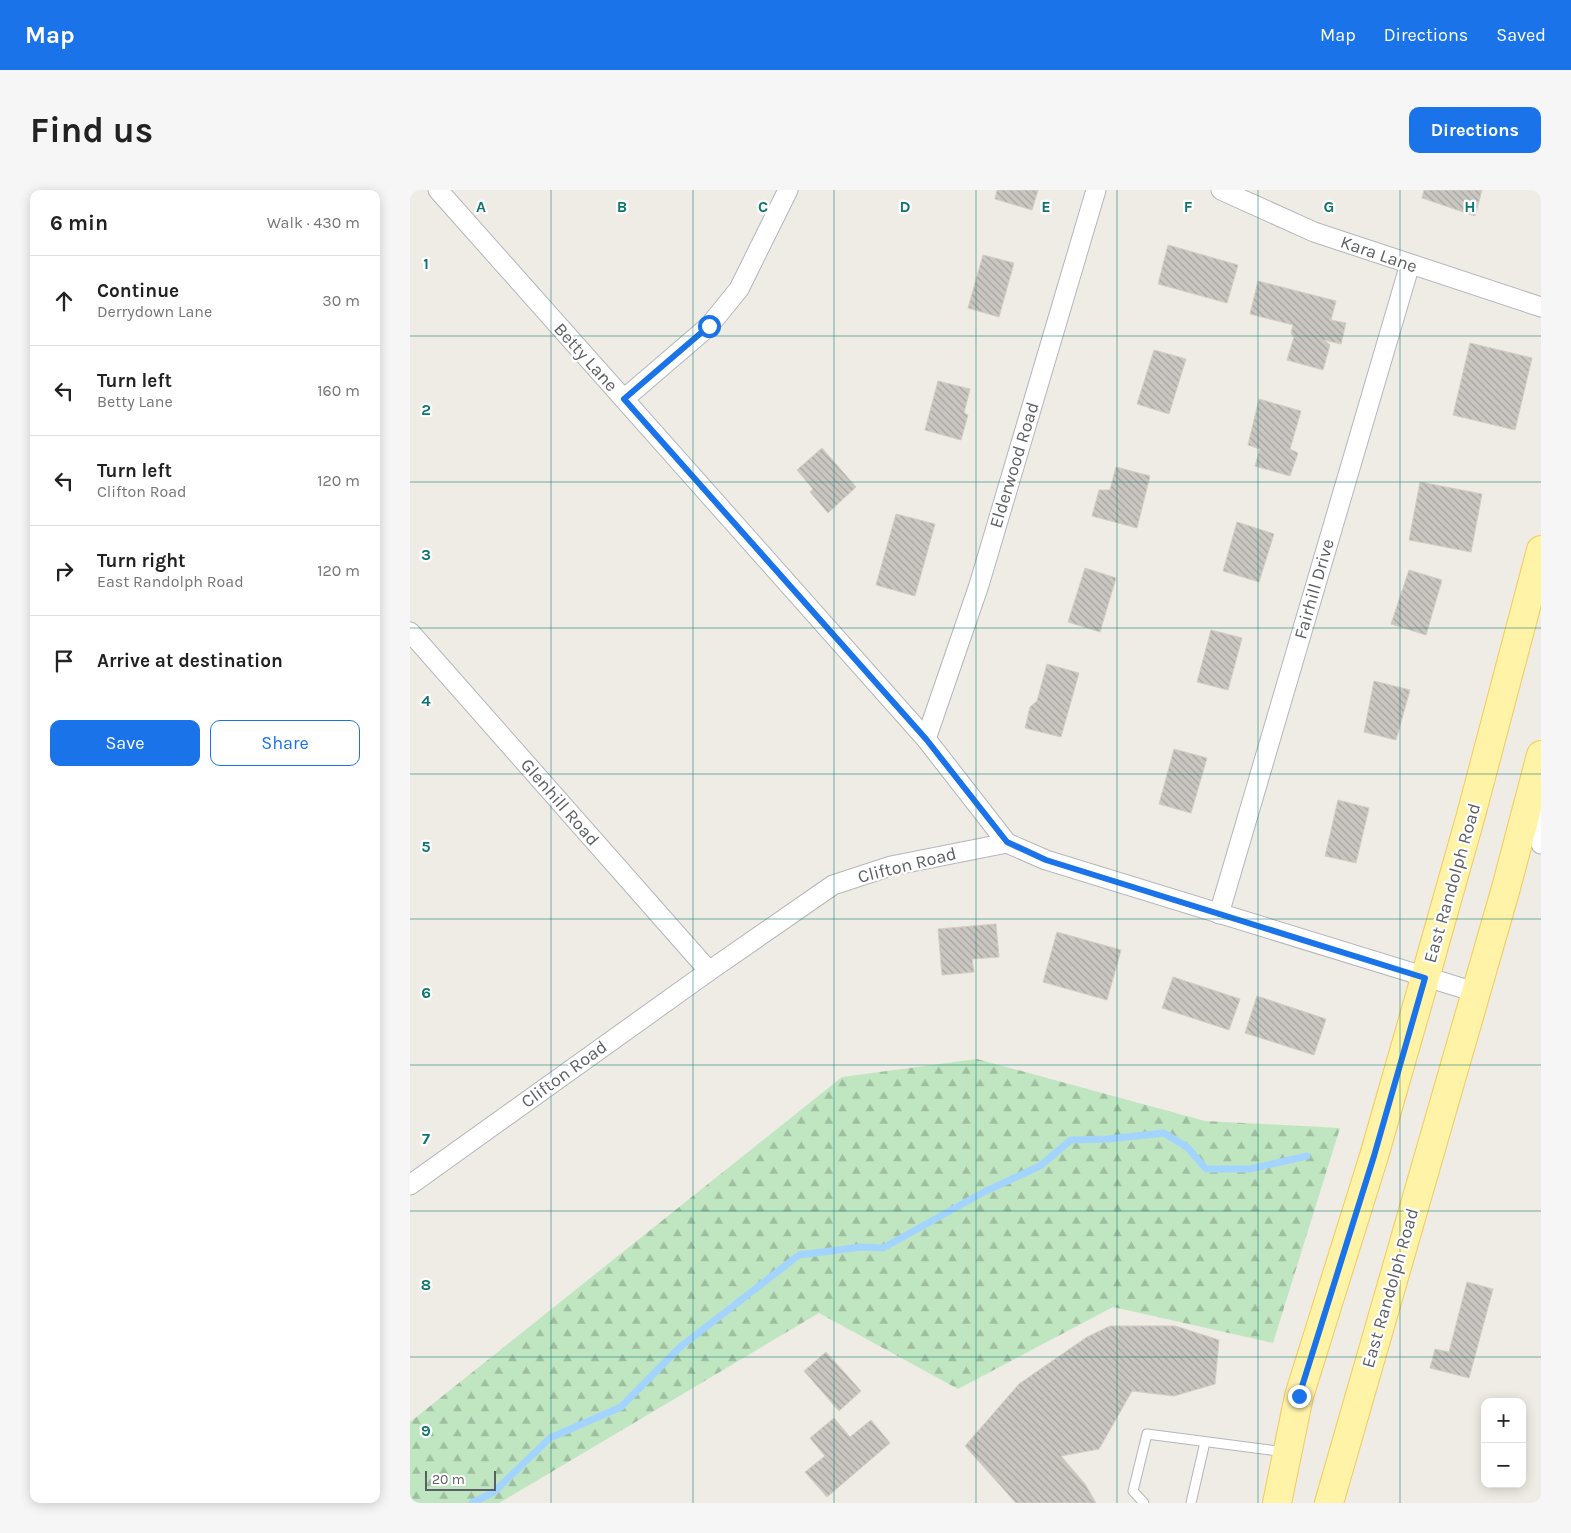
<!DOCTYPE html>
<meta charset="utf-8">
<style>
:root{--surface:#fff;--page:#f6f6f6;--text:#222;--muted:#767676;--line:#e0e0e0;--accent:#1a73e8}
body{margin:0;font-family:Karla,sans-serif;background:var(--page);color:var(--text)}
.controls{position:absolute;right:15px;bottom:15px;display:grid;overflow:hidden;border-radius:10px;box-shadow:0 2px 12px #0003}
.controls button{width:45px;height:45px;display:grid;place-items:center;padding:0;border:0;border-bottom:1px solid var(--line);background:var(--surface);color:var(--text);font:25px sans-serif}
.scale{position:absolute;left:15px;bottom:12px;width:71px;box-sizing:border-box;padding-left:5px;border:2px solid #5c5f64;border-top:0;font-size:14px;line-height:18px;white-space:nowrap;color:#5c5f64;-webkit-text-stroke:4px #fff;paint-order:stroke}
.stop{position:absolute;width:15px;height:15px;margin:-11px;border:4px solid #1a73e8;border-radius:50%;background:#fff}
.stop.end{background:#1a73e8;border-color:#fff;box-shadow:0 1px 5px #0008}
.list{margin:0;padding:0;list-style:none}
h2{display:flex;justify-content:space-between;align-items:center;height:65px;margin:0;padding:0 20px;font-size:21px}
h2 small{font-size:16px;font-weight:400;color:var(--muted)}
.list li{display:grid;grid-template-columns:32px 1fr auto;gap:15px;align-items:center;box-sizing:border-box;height:90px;padding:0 20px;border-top:1px solid var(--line)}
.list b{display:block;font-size:19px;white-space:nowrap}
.list p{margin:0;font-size:16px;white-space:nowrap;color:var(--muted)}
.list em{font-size:16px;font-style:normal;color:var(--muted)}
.actions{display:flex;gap:10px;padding:15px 20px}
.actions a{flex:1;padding:11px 0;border:1px solid var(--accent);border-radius:10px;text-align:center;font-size:18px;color:var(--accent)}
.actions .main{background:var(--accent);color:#fff}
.icon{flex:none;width:28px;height:28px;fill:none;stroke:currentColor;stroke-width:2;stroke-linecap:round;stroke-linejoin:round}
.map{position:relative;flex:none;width:1131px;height:1313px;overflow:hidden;border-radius:10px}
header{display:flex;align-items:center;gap:30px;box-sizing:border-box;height:70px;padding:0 25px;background:var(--accent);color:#fff}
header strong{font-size:24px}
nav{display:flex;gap:28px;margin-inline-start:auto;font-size:18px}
.intro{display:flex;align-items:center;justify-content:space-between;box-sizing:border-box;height:120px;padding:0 30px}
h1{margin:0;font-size:35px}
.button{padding:12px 22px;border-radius:10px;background:var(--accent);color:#fff;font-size:18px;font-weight:700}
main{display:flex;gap:30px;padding:0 30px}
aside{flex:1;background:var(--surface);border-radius:10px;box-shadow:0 2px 12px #0003}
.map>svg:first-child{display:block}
</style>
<header>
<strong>Map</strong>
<nav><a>Map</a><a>Directions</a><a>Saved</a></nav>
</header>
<div class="intro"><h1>Find us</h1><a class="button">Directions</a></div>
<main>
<aside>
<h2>6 min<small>Walk · 430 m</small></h2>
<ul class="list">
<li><svg class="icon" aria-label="ahead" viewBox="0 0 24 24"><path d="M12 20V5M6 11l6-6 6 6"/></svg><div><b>Continue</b><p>Derrydown Lane</p></div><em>30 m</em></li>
<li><svg class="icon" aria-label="left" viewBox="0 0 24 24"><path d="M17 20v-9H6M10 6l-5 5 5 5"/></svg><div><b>Turn left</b><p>Betty Lane</p></div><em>160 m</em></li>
<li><svg class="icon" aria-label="left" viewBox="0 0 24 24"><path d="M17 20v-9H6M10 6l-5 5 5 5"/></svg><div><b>Turn left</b><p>Clifton Road</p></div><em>120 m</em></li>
<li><svg class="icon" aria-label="right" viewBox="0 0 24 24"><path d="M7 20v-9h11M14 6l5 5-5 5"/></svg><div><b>Turn right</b><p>East Randolph Road</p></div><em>120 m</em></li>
<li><svg class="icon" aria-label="arrive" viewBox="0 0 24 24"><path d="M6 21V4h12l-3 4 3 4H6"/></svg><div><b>Arrive at destination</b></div></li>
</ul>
<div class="actions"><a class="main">Save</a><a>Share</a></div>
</aside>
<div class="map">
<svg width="1131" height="1313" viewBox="0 0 1131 1313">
<defs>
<pattern id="forest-firs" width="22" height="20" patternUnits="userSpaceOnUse" patternTransform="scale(1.25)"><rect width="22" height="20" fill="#c0e6c1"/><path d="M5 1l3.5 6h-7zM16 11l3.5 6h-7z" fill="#9fbea0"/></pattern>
<pattern id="building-back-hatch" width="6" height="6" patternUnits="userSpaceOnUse" patternTransform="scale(1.25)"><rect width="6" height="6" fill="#cac6c1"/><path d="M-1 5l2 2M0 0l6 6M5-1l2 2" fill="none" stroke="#a7a4a0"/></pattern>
</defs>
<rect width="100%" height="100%" fill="#eeece4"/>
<path fill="url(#forest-firs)" d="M 567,869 L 795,931 L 930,938 L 863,1153 L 703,1117 L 548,1199 L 409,1123 L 89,1313 L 0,1313 L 0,1232 L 432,887 Z"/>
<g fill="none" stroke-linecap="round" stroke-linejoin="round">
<path stroke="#a3d4ff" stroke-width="7" d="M 62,1313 L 84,1302 L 140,1248 L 211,1217 L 269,1158 L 389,1065 L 452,1057 L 473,1058 L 574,1002 L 630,976 L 661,950 L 698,949 L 754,943 L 777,957 L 796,979 L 840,979 L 897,966"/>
</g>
<g fill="url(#building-back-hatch)" stroke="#d3cec2">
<path d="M 587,0 L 628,0 L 622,20 L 585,9 Z"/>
<path d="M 1014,0 L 1072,0 L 1065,26 L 1012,8 Z"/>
<path d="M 758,55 L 828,75 L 817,113 L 748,94 Z"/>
<path d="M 573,65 L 604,73 L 589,127 L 558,118 Z"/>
<path d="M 848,91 L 926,111 L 921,130 L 936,133 L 931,154 L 914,150 L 920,155 L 913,180 L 877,170 L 884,147 L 881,143 L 883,135 L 840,124 Z"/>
<path d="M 1060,153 L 1122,168 L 1105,240 L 1043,225 Z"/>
<path d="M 744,160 L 776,169 L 759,224 L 727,214 Z"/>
<path d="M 528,191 L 560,199 L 554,223 L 558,225 L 551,250 L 515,240 Z"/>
<path d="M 849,209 L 891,221 L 880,259 L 888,263 L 880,286 L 845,276 L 850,259 L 838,255 Z"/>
<path d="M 412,258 L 446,297 L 418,323 L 400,302 L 403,299 L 387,280 Z"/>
<path d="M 706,277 L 740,286 L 727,338 L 682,326 L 689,300 L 700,300 Z"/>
<path d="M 1010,292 L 1072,304 L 1061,362 L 999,350 Z"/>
<path d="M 486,324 L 525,334 L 505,406 L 466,395 Z"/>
<path d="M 827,332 L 864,344 L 849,392 L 813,381 Z"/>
<path d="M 675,378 L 706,388 L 690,442 L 658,432 Z"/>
<path d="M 999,380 L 1032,390 L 1016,445 L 981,434 Z"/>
<path d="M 801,440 L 832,448 L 818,500 L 787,492 Z"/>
<path d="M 637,474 L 669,483 L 651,547 L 615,538 L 620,517 L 627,511 Z"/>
<path d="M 964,491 L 1000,500 L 986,550 L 954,542 Z"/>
<path d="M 764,559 L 797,568 L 781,623 L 749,614 Z"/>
<path d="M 928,610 L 959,618 L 946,673 L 915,666 Z"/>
<path d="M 586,734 L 589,767 L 562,769 L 564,782 L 532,785 L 528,739 Z"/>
<path d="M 647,742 L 711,760 L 697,810 L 633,792 Z"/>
<path d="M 763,787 L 830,809 L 819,840 L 752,818 Z"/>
<path d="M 847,806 L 916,829 L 904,865 L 835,843 Z"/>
<path d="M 1057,1092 L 1083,1099 L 1059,1188 L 1020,1178 L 1025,1159 L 1039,1162 Z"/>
<path d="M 700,1136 L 765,1136 L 809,1150 L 805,1194 L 764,1206 L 722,1201 L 689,1259 L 651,1266 L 675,1294 L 686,1313 L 606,1313 L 555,1256 L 609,1194 L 677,1147 Z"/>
<path d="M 416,1162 L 451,1201 L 429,1221 L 394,1181 Z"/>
<path d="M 424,1228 L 440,1247 L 461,1230 L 480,1253 L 417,1307 L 395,1282 L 415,1266 L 400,1248 Z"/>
</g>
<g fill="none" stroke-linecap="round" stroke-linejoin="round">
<g stroke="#b4b6bb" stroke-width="11">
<g id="lane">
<path d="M 734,1313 L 723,1301 L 737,1244 L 875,1262"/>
<path d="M 781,1313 L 795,1252"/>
</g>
</g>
<g stroke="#b4b6bb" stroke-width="21">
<g id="street">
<path d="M 28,0 L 516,549 L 597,653"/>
<path d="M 811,0 L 904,42 L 1131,117"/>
<path d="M 214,209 L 299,136 L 329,99 L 378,0"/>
<path d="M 0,442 L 299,781"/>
<path d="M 516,549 L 569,395 L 686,0"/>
<path d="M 1119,612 L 1131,654"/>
<path d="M 809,724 L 1000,74"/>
<path d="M 0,995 L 299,781 L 423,695 L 481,676 L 597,653 L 636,670 L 1065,802"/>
</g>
</g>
<g stroke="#f2cb59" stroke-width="30">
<g id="primary">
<path d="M 867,1313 L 889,1206 L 964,966 L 1015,788 L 1061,625 L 1131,360"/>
<path d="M 919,1313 L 1096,698 L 1131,565"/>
</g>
</g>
<use href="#lane" stroke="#fff" stroke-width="9"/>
<use href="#street" stroke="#fff" stroke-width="19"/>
<use href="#primary" stroke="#fff3a8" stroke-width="28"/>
</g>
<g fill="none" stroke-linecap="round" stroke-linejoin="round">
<path stroke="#1a73e8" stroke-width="6" d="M 299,136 L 214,209 L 516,549 L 597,652 L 636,670 L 1015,788 L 964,966 L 889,1206"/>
</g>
<path fill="none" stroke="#0f766e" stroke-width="1" stroke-opacity="0.55" d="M 141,0 L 141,1313M 283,0 L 283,1313M 424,0 L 424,1313M 566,0 L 566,1313M 707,0 L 707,1313M 848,0 L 848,1313M 990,0 L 990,1313M 0,146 L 1131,146M 0,292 L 1131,292M 0,438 L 1131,438M 0,584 L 1131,584M 0,729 L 1131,729M 0,875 L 1131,875M 0,1021 L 1131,1021M 0,1167 L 1131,1167"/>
<g text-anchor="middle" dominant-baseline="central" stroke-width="4.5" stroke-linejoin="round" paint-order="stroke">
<g font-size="18" fill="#5c5f64" stroke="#fff">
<text transform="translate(969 64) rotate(19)">Kara Lane</text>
<text transform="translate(176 167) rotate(48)">Betty Lane</text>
<text transform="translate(604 275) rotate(-73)">Elderwood Road</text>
<text transform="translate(904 399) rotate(-74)">Fairhill Drive</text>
<text transform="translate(150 612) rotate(49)">Glenhill Road</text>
<text transform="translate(497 675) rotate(-14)">Clifton Road</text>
<text transform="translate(1042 693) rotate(-74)">East Randolph Road</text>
<text transform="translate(154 884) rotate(-36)">Clifton Road</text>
<text transform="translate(980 1098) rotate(-74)">East Randolph Road</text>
</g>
</g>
<g font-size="16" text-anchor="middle" font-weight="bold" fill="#0f766e" stroke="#fff" stroke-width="4.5" stroke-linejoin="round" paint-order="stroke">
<text x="71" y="22">A</text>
<text x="212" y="22">B</text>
<text x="353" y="22">C</text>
<text x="495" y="22">D</text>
<text x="636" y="22">E</text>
<text x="778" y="22">F</text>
<text x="919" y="22">G</text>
<text x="1060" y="22">H</text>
<text x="16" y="79">1</text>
<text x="16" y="225">2</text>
<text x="16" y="370">3</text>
<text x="16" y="516">4</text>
<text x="16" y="662">5</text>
<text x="16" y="808">6</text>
<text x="16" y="954">7</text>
<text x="16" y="1100">8</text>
<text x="16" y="1246">9</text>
</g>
</svg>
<div class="controls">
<button>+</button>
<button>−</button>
</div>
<div class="scale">20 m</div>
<div class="stop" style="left:299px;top:136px"></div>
<div class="stop end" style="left:889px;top:1206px"></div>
</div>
</main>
